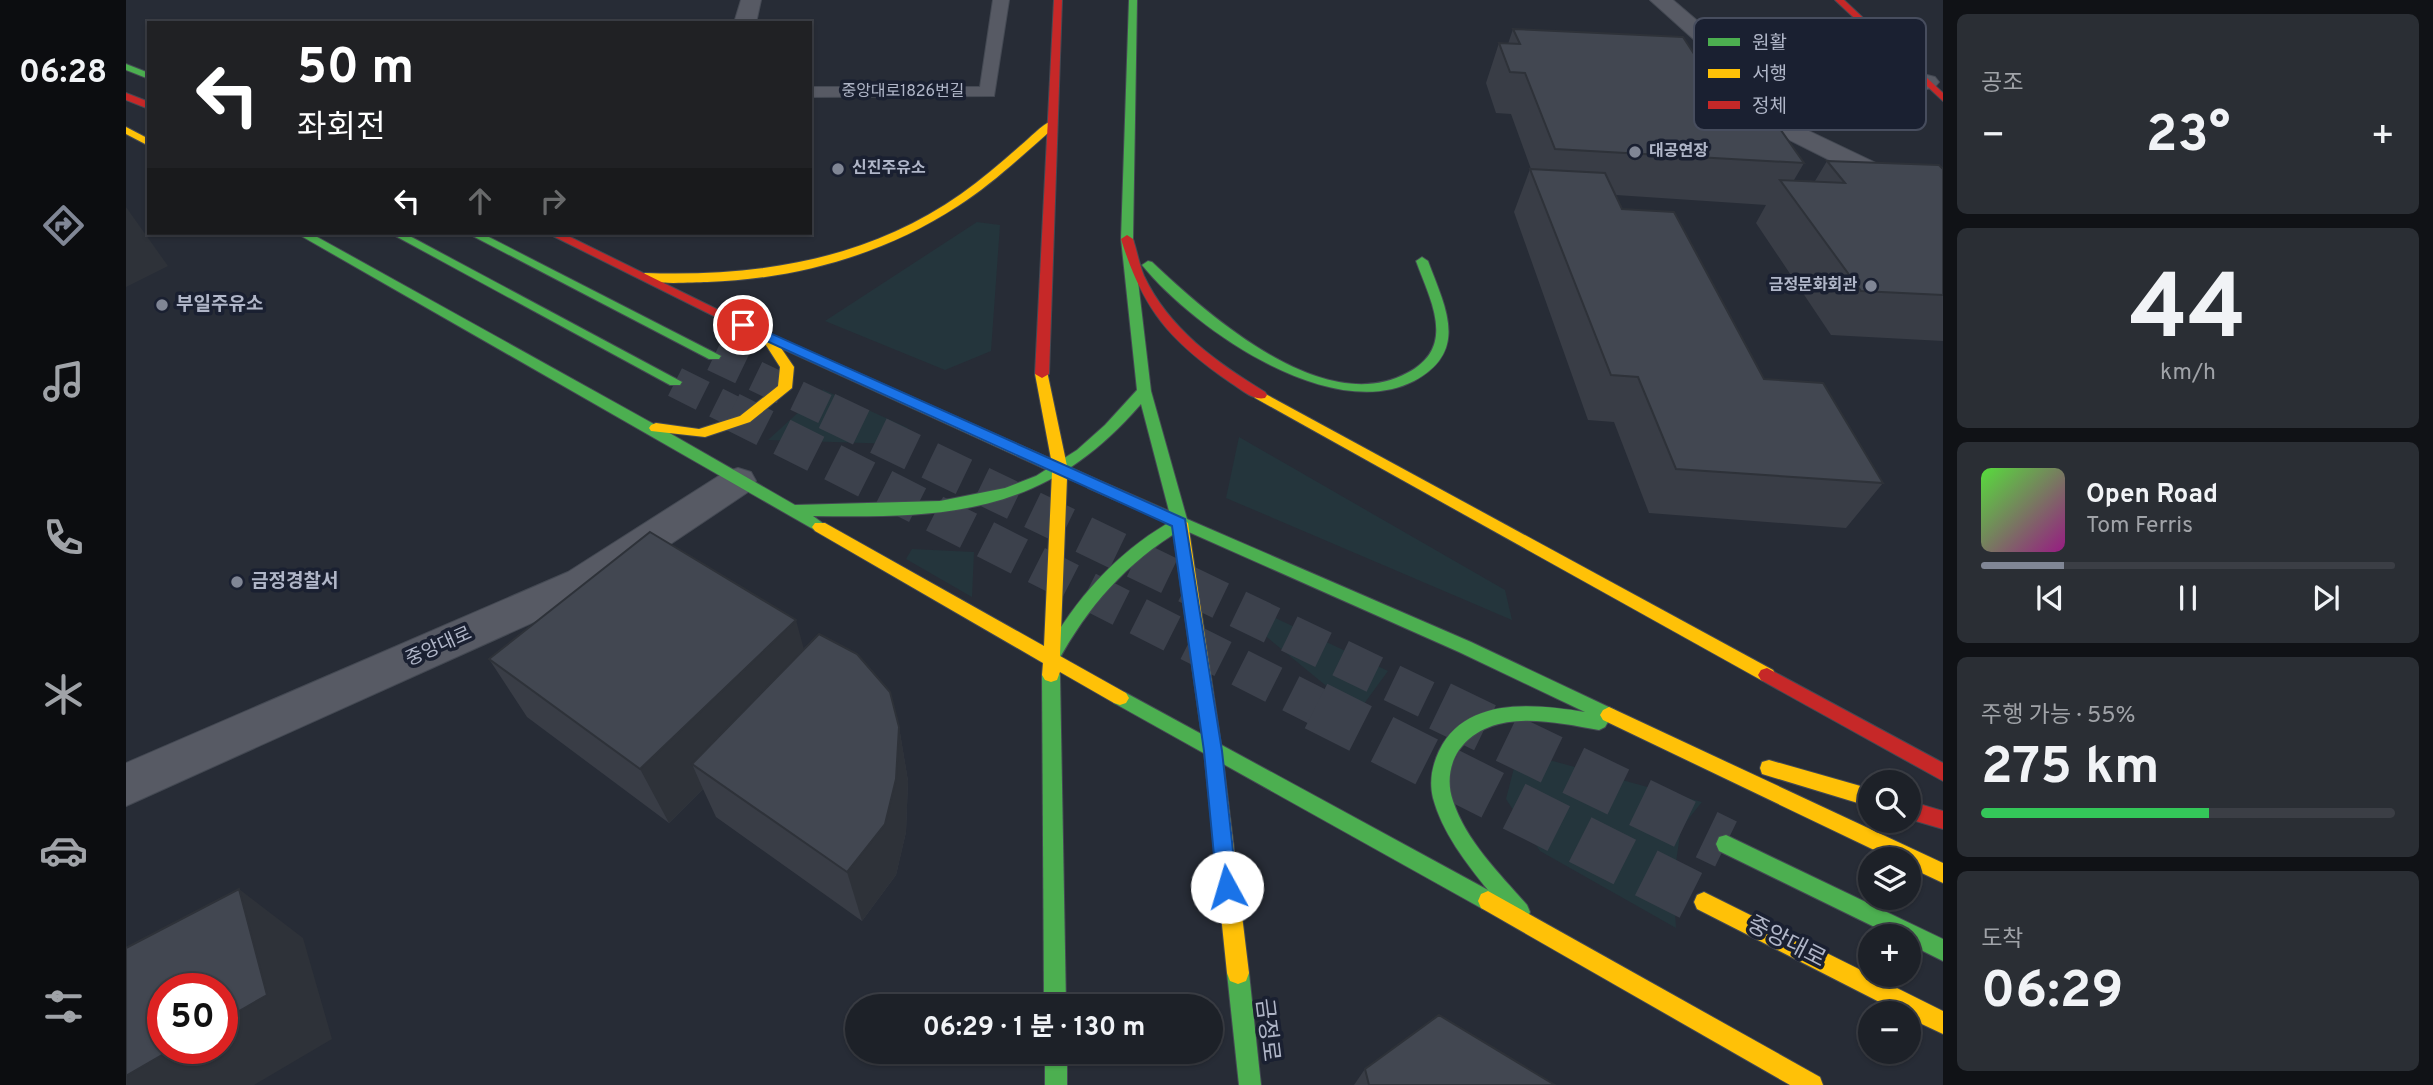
<!DOCTYPE html>
<html lang="ko">
<meta charset="utf-8">
<style>
body{margin:0;font-family:Overpass,"Noto Sans KR",sans-serif;background:#2a2e34;color:#f1f3f6;height:100vh;display:flex;flex-direction:column;font-size:26px;white-space:nowrap}
*{box-sizing:border-box;margin:0}
p{font-size:23px;color:#a0a3a8}
.icon{flex:none;width:38px;height:38px;fill:none;stroke:currentColor;stroke-width:2;stroke-linecap:round;stroke-linejoin:round}
.map{position:relative;flex:1;overflow:hidden}
.details{display:flex;flex-direction:column;gap:14px;padding:14px;background:#101216;width:490px}
.details>*{flex:none}
.hud{position:absolute;left:21px;top:21px;width:665px;height:214px;border-radius:0px;box-shadow:0 2px 5px #0004,0 0 0 2px #3b3e45;background:#202124;color:#fff;overflow:hidden}
.tools{position:absolute;left:1732px;top:770px;display:grid;gap:14px}
.tools a{display:grid;place-items:center;width:63px;height:63px;border-radius:50%;background:#1d2128;box-shadow:0 2px 5px #0004,0 0 0 2px #3b3e45;font-size:35px}
.speed{position:absolute;left:21px;top:973px;display:flex;gap:14px;font-size:35px;font-weight:700;text-align:center}
.speed>*{display:grid;place-content:center;width:91px;height:91px;border-radius:50%;background:#1d2128;box-shadow:0 2px 5px #0004,0 0 0 2px #3b3e45;line-height:1}
.speed .limit{border:10px solid #d22;background:#fff;color:#111}
.pin{position:absolute;display:grid;place-items:center;width:60px;height:60px;color:#fff;margin:-30px;border:4px solid #fff;border-radius:50%;box-shadow:0 2px 7px #0007}
.me{position:absolute;width:77px;margin:-38px;rotate:354deg;stroke-linejoin:round;filter:drop-shadow(0 0 5px #0008)}
.turn{display:flex;align-items:center;gap:24px;height:147px;padding:0 35px;font-size:32px}
.turn .icon{width:91px;height:91px;stroke-width:2.5}
.turn b{display:block;font-size:49px;line-height:60px}
.lanes{display:flex;align-items:center;height:66px;padding:0 35px;background:#0003;justify-content:center;gap:35px;direction:ltr}
.lanes .off{opacity:.35}
.big{font-size:52px;font-weight:700;line-height:1.1}
.details .card{flex:1;display:flex;flex-direction:column;justify-content:center;gap:10px;min-width:0;padding:0 24px;border-radius:10px;background:#2a2e34}
.details .dial{align-items:center;gap:0}
.dial b{font-size:91px;line-height:1}
.song{display:flex;align-items:center;gap:21px}
.cover{width:84px;height:84px;border-radius:10px;background:linear-gradient(135deg,hsl(110 70% 55%),hsl(310 70% 35%))}
.played{height:7px;border-radius:4px;background:linear-gradient(90deg,#808695 20%,#3b3e45 20%)}
.keys{display:flex;justify-content:space-around;direction:ltr}
.heat{display:flex;justify-content:space-between;align-items:center;font-size:38px;direction:ltr}
.charge{height:10px;border-radius:5px;background:linear-gradient(90deg,#34c759 55%,#3b3e45 0)}
.trip{position:absolute;left:719px;top:994px;width:378px;height:70px;border-radius:35px;background:#1d2128;box-shadow:0 2px 5px #0004,0 0 0 2px #3b3e45;font-weight:700;line-height:70px;text-align:center}
main{display:flex;flex:1;min-height:0}
.dock{display:flex;flex-direction:column;width:126px;justify-content:space-around;align-items:center;background:#0c0d10;color:#a0a3a8}
.dock .icon{width:49px;height:49px}
.dock .current{color:#808695}
.dock b{font-size:32px;color:#f1f3f6}
.map>svg:first-child{display:block}
</style>
<main>
<nav class="dock">
<b>06:28</b>
<svg class="icon current" aria-label="directions" viewBox="0 0 24 24"><path d="M12 3l9 9-9 9-9-9zM9 14v-3h6M13 9l2 2-2 2"/></svg>
<svg class="icon" aria-label="music" viewBox="0 0 24 24"><path d="M9 18V5l10-2v13"/><circle cx="6" cy="18" r="3"/><circle cx="16" cy="16" r="3"/></svg>
<svg class="icon" aria-label="phone" viewBox="0 0 24 24"><path d="M5 4h4l2 5-3 2q2 4 5 5l2-3 5 2v4C11 20 4 13 5 4z"/></svg>
<svg class="icon" aria-label="climate" viewBox="0 0 24 24"><path d="M12 3v18M4 7l16 10M4 17L20 7"/></svg>
<svg class="icon" aria-label="car" viewBox="0 0 24 24"><path d="M5 17H2v-5l4-1 3-4h7l3 4 3 1v5h-3M9 17h6M6 11h13"/><circle cx="7" cy="17" r="2"/><circle cx="17" cy="17" r="2"/></svg>
<svg class="icon" aria-label="filters" viewBox="0 0 24 24"><path d="M4 7h16M4 17h16"/><circle cx="9" cy="7" r="2"/><circle cx="15" cy="17" r="2"/></svg>
</nav>
<div class="map">
<svg width="1817" height="1085" viewBox="0 0 1817 1085">
<rect width="100%" height="100%" fill="#272c36"/>
<g fill="#24353c">
<polygon points="851,222 874,225 865,351 819,370 699,321"/>
<polygon points="698,389 698,390 782,428 771,444 642,440"/>
<polygon points="1113,437 1379,590 1386,620 1100,498"/>
<polygon points="786,549 848,552 846,597 780,559"/>
<polygon points="1143,615 1262,671 1232,712 1131,629"/>
<polygon points="1427,761 1576,802 1555,828 1547,883 1550,928 1414,851 1380,799 1389,764"/>
</g>
<g fill="none" stroke-linecap="round" stroke-linejoin="round">
<g stroke="#3c414c" stroke-width="31" stroke-dasharray="31 15" stroke-linecap="butt">
<polyline points="588,356 705,412"/>
<polyline points="549,382 609,412"/>
</g>
<g stroke="#3c414c" stroke-width="38" stroke-dasharray="38 19" stroke-linecap="butt">
<polyline points="605,411 1194,708"/>
<polyline points="701,411 1318,708"/>
</g>
<g stroke="#3c414c" stroke-width="50" stroke-dasharray="50 24" stroke-linecap="butt">
<polyline points="1190,706 1578,902"/>
<polyline points="1314,706 1600,844"/>
</g>
<defs>
<polygon id="lane" points="867,0 883,0 868,96 684,97 684,87 854,87"/>
<g id="street">
<polygon points="615,0 635,0 630,23 608,23"/>
<polygon points="1524,0 1547,0 1637,77 1801,75 1809,77 1813,82 1809,87 1801,89 1623,89"/>
<polygon points="1603,93 1817,195 1817,214 1807,212 1594,105 1591,100 1594,95"/>
<polygon points="612,468 625,472 630,481 625,490 470,594 0,806 0,763 442,572 599,472"/>
</g>
<g id="fast">
<path d="M1003,0H1011L1007,239L1025,391L1061,519L1345,642L1489,710L1492,715L1489,720L1482,722L1479,727L1473,730C1427,722 1365,707 1333,750C1323,765 1321,784 1327,801C1340,841 1374,874 1401,905L1404,912L1401,919L1394,922L1387,919L1372,902L1369,908L1362,911L1355,908L988,703L985,698L988,693L994,691L1000,693L1362,890C1340,863 1316,832 1307,798C1303,781 1306,766 1313,751C1339,696 1409,704 1459,712L1333,652L1056,529C1000,563 962,606 931,663L925,665L919,663L916,658L919,653C950,599 988,555 1042,523L962,488L960,484L962,480H972L1043,511L1015,404C919,515 824,518 687,516L702,527L694,533L170,233H184L526,423L669,505L814,501L879,488L910,476L951,450L979,425L1011,390L995,239Z"/>
<polygon points="0,64 23,73 23,79 0,70"/>
<polygon points="264,233 278,233 556,382 554,385 544,385"/>
<polygon points="341,233 355,233 595,356 593,359 583,359"/>
<path d="M1296,257L1302,261C1319,307 1344,351 1288,381C1205,424 1068,329 1016,265L1022,261L1026,262C1083,316 1198,418 1281,373C1331,347 1305,302 1290,261Z"/>
<polygon points="925,668 931,670 934,675 940,1006 918,1006 916,675 919,670"/>
<polygon points="1600,835 1817,939 1817,961 1783,944 1783,936 1767,936 1593,851 1590,844 1593,837"/>
<polygon points="1112,962 1120,965 1123,973 1135,1085 1113,1085 1101,973 1104,965"/>
<rect x="919" y="1052" width="22" height="33"/>
</g>
<g id="slow">
<path d="M927,120L931,121V125C899,153 868,183 832,206C757,255 670,279 581,282C565,282 524,286 513,277L519,273C632,277 741,260 835,194C856,179 875,163 894,146C904,138 915,125 927,120Z"/>
<polygon points="0,127 23,139 23,146 0,134"/>
<polygon points="629,327 925,459 909,374 911,371 921,371 941,466 972,480 974,484 967,489 941,478 934,656 1000,693 1003,698 1000,703 994,705 988,703 934,672 931,680 925,682 919,680 916,675 917,663 689,531 686,527 689,523 699,523 918,646 926,472 655,348 668,367 666,388 624,422 579,437 525,431 523,428 525,425 530,423 573,429 614,416 652,386 654,367 636,339 623,331"/>
<polygon points="1134,391 1647,670 1650,675 1647,680 1641,682 1635,680 1129,398 1127,395 1129,392"/>
<polygon points="1054,517 1062,523 1096,751 1123,973 1120,981 1112,984 1104,981 1101,973 1078,751 1046,523"/>
<polygon points="1483,707 1817,863 1817,883 1783,867 1783,859 1767,859 1477,720 1474,715 1477,710"/>
<polygon points="1643,760 1745,789 1745,807 1636,774 1634,768 1636,762"/>
<polygon points="1362,891 1694,1077 1697,1085 1664,1085 1355,908 1352,901 1355,894"/>
<polygon points="1578,892 1817,1011 1817,1034 1783,1018 1783,1013 1775,1013 1571,909 1568,902 1571,895"/>
</g>
<g id="jam">
<polygon points="928,0 936,0 923,374 916,378 909,374"/>
<polygon points="1709,0 1718,0 1817,93 1817,101"/>
<polygon points="0,93 23,102 23,109 0,100"/>
<polygon points="421,233 436,233 635,331 629,335 624,334"/>
<path d="M1001,235L1007,239C1011,251 1013,264 1018,276C1043,329 1090,362 1139,392L1141,395L1139,398C1127,401 1115,389 1105,383C1044,341 1017,310 995,239Z"/>
<polygon points="1641,668 1817,763 1817,781 1635,680 1632,675 1635,670"/>
<polygon points="1783,801 1817,811 1817,829 1783,819"/>
</g>
</defs>
<use href="#lane" stroke="#444953" stroke-width="2"/>
<use href="#street" stroke="#444953" stroke-width="2"/>
<use href="#fast" stroke="#444953" stroke-width="2"/>
<use href="#slow" stroke="#444953" stroke-width="2"/>
<use href="#jam" stroke="#444953" stroke-width="2"/>
<use href="#lane" fill="#575a64" fill-rule="evenodd"/>
<use href="#street" fill="#575a64" fill-rule="evenodd"/>
<use href="#fast" fill="#4caf50" fill-rule="evenodd"/>
<use href="#slow" fill="#ffc107" fill-rule="evenodd"/>
<use href="#jam" fill="#c62828" fill-rule="evenodd"/>
</g>
<g fill="#393d46">
<polygon points="1387,29 1574,63 1678,163 1668,180 1689,181 1701,161 1817,169 1817,341 1705,335 1630,223 1640,205 1490,195 1496,209 1638,379 1757,483 1720,528 1523,513 1488,422 1462,420 1388,212 1404,169 1405,169 1385,114 1370,113 1360,83 1373,43 1382,44"/>
<polygon points="678,649 773,727 782,781 780,832 770,875 736,921 590,817 577,789 543,823 401,717 363,659"/>
<polygon points="1239,1069 1429,1085 1228,1085"/>
</g>
<g fill="#2e3239">
<polygon points="0,207 42,266 0,287"/>
<polygon points="670,620 686,679 566,764 577,789 543,823 514,769"/>
<polygon points="773,727 782,781 780,832 770,875 736,921 721,872"/>
<polygon points="113,889 177,938 206,1039 128,1085 0,1085 0,1076 48,1048 96,1048 96,1021"/>
</g>
<g fill="#424751" stroke="#2e3239" stroke-width="2">
<polygon points="1387,29 1557,37 1574,63 1609,65 1678,163 1429,149 1399,73 1384,72 1373,43 1394,44"/>
<polygon points="1701,161 1813,165 1817,169 1817,295 1735,291 1654,180 1719,183"/>
<polygon points="1404,169 1479,173 1496,209 1548,212 1638,379 1697,383 1757,483 1550,469 1512,377 1485,375"/>
<polygon points="524,532 670,620 514,769 363,659"/>
<polygon points="693,634 731,654 764,692 773,727 770,779 759,824 721,872 566,764"/>
<polygon points="113,889 141,995 96,1021 96,989 37,989 37,1048 48,1048 0,1076 0,948"/>
<polygon points="1313,1015 1429,1085 1243,1085 1239,1069"/>
</g>
<polygon fill="#1a73e8" stroke="#114b97" stroke-width="2" points="617,321 1059,519 1096,751 1111,887 1108,894 1101,897 1094,894 1091,887 1078,751 1046,526 612,328 612,322"/>
<g fill="#808695" stroke="#1a2031" stroke-width="2.5">
<circle cx="1509" cy="152" r="7"/>
<circle cx="712" cy="169" r="7"/>
<circle cx="1745" cy="286" r="7"/>
<circle cx="36" cy="305" r="7"/>
<circle cx="111" cy="582" r="7"/>
</g>
<g text-anchor="middle" dominant-baseline="central" stroke-width="7" stroke-linejoin="round" paint-order="stroke">
<g font-size="16" fill="#b0b6c8" stroke="#1a2031">
<text x="777" y="92">중앙대로1826번길</text>
</g>
<g font-size="16" font-weight="bold" fill="#b0b6c8" stroke="#1a2031" text-anchor="start">
<text x="1523" y="152">대공연장</text>
<text x="726" y="169">신진주유소</text>
<text x="1731" y="286" text-anchor="end">금정문화회관</text>
</g>
<g font-size="19" font-weight="bold" fill="#b0b6c8" stroke="#1a2031" text-anchor="start">
<text x="50" y="305">부일주유소</text>
<text x="125" y="582">금정경찰서</text>
</g>
<g font-size="19" fill="#b0b6c8" stroke="#1a2031">
<text transform="translate(313 647) rotate(-24)">중앙대로</text>
</g>
<g font-size="23" fill="#b0b6c8" stroke="#1a2031">
<text transform="translate(1660 943) rotate(27)">중앙대로</text>
<text transform="translate(1140 1030) rotate(83)">금정로</text>
</g>
</g>
<rect x="1568" y="18" width="232" height="112" rx="10" fill="#1a2031" stroke="#474d5e" stroke-width="2"/>
<rect x="1582" y="38" width="32" height="8" fill="#4caf50"/>
<rect x="1582" y="69" width="32" height="9" fill="#ffc107"/>
<rect x="1582" y="101" width="32" height="8" fill="#c62828"/>
<g font-size="19" fill="#b0b6c8">
<text x="1626" y="49">원활</text>
<text x="1626" y="80">서행</text>
<text x="1626" y="112">정체</text>
</g>
</svg>
<div class="tools">
<a><svg class="icon" aria-label="search" viewBox="0 0 24 24"><circle cx="10" cy="10" r="6"/><path d="M15 15l6 6"/></svg></a>
<a><svg class="icon" aria-label="layers" viewBox="0 0 24 24"><path d="M12 4l9 5-9 5-9-5zM3 14l9 5 9-5"/></svg></a>
<a>+</a>
<a>−</a>
</div>
<div class="speed"><div class="limit">50</div></div>
<div class="pin" style="left:617px;top:325px;background:#d93025"><svg class="icon" aria-label="arrive" viewBox="0 0 24 24"><path d="M6 21V4h12l-3 4 3 4H6"/></svg></div>
<svg class="me" style="left:1101px;top:887px" viewBox="-20 -20 40 40"><circle r="19" fill="#fff"/><path d="M0-13L10 11 0 6-10 11z" fill="#1a73e8"/></svg>
<div class="trip">06:29 · 1 분 · 130 m</div>
<div class="hud">
<div class="turn"><svg class="icon" aria-label="left" viewBox="0 0 24 24"><path d="M17 20v-9H6M10 6l-5 5 5 5"/></svg><div><b>50 m</b>좌회전</div></div>
<div class="lanes"><svg class="icon" aria-label="left" viewBox="0 0 24 24"><path d="M17 20v-9H6M10 6l-5 5 5 5"/></svg><svg class="icon off" aria-label="ahead" viewBox="0 0 24 24"><path d="M12 20V5M6 11l6-6 6 6"/></svg><svg class="icon off" aria-label="right" viewBox="0 0 24 24"><path d="M7 20v-9h11M14 6l5 5-5 5"/></svg></div>
</div>
</div>
<section class="details">
<div class="card"><p>공조</p>
<div class="heat"><a>−</a><b class="big">23°</b><a>+</a></div>
</div>
<div class="card dial"><b>44</b><p>km/h</p></div>
<div class="card">
<div class="song"><i class="cover"></i><div><b>Open Road</b><p>Tom Ferris</p></div></div>
<div class="played"></div>
<div class="keys"><svg class="icon" aria-label="previous" viewBox="0 0 24 24"><path d="M18 5L8 12l10 7zM5 5v14"/></svg><svg class="icon" aria-label="pause" viewBox="0 0 24 24"><path d="M8 5v14M16 5v14"/></svg><svg class="icon" aria-label="next" viewBox="0 0 24 24"><path d="M6 5l10 7-10 7zM19 5v14"/></svg></div>
</div>
<div class="card"><p>주행 가능 · 55%</p><b class="big">275 km</b><div class="charge"></div></div>
<div class="card"><p>도착</p><b class="big">06:29</b></div>
</section>
</main>
